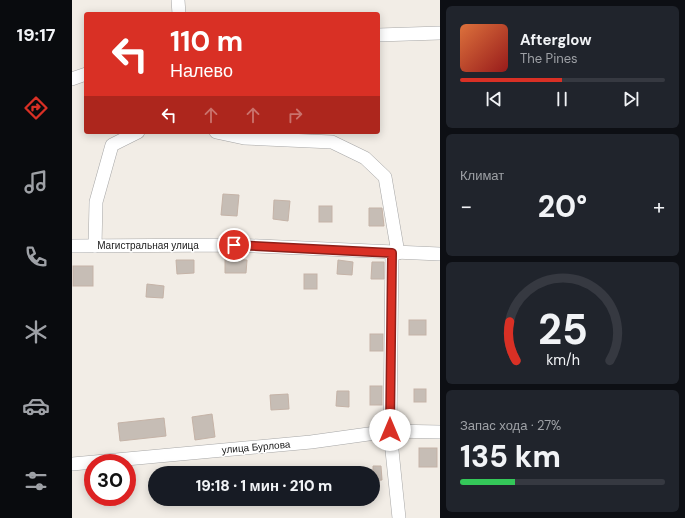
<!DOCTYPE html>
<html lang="ru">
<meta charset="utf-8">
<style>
body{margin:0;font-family:"DM Sans",sans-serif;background:#20242c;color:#f1f3f6;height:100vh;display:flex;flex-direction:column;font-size:15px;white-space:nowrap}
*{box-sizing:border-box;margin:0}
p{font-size:13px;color:#9ea1a6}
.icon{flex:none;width:22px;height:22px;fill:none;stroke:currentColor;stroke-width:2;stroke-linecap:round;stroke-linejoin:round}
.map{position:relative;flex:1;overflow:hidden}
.details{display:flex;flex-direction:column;gap:6px;padding:6px;background:#0d0f14;width:245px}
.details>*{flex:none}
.guide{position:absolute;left:12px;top:12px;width:296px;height:122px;border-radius:4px;box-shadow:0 2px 10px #0003;background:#d93025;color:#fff;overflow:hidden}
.speed{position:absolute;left:12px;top:454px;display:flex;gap:8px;font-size:20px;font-weight:700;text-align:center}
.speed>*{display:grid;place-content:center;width:52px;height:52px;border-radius:50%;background:#171b24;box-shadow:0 2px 10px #0003;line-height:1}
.speed .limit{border:6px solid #d22;background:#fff;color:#111}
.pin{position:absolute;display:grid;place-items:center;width:34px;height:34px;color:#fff;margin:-17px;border:2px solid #fff;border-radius:50%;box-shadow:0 1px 4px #0007}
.me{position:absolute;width:44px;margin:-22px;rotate:0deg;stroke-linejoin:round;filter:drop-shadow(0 0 3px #0008)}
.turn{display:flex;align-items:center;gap:14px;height:84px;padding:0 20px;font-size:18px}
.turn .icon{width:52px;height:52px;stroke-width:2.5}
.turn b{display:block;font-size:28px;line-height:34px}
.lanes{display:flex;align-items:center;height:38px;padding:0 20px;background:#0003;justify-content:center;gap:20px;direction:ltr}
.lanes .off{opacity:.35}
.big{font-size:30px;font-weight:800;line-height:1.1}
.details .card{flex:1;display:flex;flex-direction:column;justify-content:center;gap:6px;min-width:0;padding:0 14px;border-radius:6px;background:#20242c}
.details .dial{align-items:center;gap:0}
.dial svg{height:104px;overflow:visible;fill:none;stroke:#363941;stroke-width:7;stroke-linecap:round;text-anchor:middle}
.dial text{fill:#f1f3f6;stroke:none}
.song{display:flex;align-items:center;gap:12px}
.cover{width:48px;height:48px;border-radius:6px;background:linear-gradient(135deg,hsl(20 70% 55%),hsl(0 70% 35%))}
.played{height:4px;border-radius:2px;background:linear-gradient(90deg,#d93025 50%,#363941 50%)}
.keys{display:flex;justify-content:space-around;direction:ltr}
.heat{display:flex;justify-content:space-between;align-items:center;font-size:22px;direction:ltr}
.charge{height:6px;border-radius:3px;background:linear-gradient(90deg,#34c759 27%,#363941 0)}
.trip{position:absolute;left:76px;top:466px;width:232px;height:40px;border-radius:20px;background:#171b24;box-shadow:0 2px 10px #0003;font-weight:800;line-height:40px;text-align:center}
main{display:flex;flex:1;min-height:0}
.menu{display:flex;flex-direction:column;width:72px;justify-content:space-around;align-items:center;background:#090b0e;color:#9ea1a6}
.menu .icon{width:28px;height:28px}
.menu .current{color:#d93025}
.menu b{font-size:18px;color:#f1f3f6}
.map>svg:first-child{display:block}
</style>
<main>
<nav class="menu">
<b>19:17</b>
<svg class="icon current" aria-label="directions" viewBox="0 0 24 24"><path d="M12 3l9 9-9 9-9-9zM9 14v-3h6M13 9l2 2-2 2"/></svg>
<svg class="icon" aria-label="music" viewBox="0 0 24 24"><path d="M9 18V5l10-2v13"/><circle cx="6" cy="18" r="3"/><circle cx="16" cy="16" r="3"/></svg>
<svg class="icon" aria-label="phone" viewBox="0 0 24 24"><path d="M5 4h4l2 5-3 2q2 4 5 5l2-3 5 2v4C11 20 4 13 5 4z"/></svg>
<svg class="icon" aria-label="climate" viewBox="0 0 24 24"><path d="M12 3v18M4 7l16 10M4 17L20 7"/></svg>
<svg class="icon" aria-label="car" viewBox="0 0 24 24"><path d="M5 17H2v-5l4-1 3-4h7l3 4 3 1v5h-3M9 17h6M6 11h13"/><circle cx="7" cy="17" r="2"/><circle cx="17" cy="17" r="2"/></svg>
<svg class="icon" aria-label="filters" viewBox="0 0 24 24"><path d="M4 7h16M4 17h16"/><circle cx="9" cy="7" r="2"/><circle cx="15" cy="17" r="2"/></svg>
</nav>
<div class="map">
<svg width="368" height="518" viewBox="0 0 368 518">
<rect width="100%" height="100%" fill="#f2ede6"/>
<g fill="#c6bdb5" stroke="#c5b3a7">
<polygon points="151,194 167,195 165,216 149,215"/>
<polygon points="202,200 218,201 216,221 201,219"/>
<rect x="247" y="206" width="13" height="16"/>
<polygon points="297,208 310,208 312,226 297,226"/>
<polygon points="153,259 175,260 174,273 153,273"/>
<polygon points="104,260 122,260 122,273 105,274"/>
<polygon points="266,260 281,262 280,275 265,274"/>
<polygon points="300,262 312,262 312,279 299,279"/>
<rect x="1" y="266" width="20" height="20"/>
<rect x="232" y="274" width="13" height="15"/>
<polygon points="75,284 92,286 91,298 74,297"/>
<rect x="337" y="320" width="17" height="15"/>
<rect x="298" y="334" width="13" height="17"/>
<rect x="298" y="386" width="12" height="19"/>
<rect x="342" y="389" width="12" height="13"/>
<polygon points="265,391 277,391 277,407 264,406"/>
<polygon points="216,394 217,409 199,410 198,395"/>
<polygon points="140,414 143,437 123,440 120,417"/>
<polygon points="92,418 94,436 48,441 46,423"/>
<rect x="347" y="448" width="18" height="19"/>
<polygon points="301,466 309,466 310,480 301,481"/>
</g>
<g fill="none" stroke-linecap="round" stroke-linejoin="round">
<defs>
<g id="minor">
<polyline points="106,0 107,14"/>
<polyline points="306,35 368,33"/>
<polyline points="0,79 14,74"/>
<polyline points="144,132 172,138 260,142 293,158 313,177 326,253"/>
<polyline points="0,246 162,245 368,254"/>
<polyline points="23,246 24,202 40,145 66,132"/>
<polyline points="320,253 318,431 327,518"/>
<polyline points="0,464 239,442 318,431 368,432"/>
</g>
</defs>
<use href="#minor" stroke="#a7a7a7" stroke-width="14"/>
<use href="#minor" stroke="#fff" stroke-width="13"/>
</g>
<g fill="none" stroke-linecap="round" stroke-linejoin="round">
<defs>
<polyline id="route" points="162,245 320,253 318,430"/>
</defs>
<use href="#route" stroke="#8d1f18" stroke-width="10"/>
<use href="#route" stroke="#d93025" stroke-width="7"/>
</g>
<g text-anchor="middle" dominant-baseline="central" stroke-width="3" stroke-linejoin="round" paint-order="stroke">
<g font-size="10" fill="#202020" stroke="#fff">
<text x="76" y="245">Магистральная улица</text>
<text transform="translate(184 447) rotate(-5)">улица Бурлова</text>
</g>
</g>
</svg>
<div class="speed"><div class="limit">30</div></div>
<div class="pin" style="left:162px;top:245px;background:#d93025"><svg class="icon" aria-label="arrive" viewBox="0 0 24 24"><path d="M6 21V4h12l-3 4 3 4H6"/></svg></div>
<svg class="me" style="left:318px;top:430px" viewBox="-20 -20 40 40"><circle r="19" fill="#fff"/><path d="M0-13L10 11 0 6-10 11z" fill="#d93025"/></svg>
<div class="trip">19:18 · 1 мин · 210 m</div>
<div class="guide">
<div class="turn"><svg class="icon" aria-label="left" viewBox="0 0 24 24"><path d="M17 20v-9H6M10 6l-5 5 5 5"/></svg><div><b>110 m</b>Налево</div></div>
<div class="lanes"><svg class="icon" aria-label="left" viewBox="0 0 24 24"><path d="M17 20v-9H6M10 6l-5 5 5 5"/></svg><svg class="icon off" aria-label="ahead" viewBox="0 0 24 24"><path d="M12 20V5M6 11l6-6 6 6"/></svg><svg class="icon off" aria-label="ahead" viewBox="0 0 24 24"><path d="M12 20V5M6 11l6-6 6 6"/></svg><svg class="icon off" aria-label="right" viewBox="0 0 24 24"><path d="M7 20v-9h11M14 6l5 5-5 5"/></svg></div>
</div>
</div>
<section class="details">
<div class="card">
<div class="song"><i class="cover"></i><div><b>Afterglow</b><p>The Pines</p></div></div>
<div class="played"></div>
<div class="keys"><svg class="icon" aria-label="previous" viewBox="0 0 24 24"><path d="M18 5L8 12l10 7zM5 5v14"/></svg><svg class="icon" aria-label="pause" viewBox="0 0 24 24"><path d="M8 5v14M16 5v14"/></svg><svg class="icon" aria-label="next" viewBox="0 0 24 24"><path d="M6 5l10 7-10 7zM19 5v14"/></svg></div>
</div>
<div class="card"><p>Климат</p>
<div class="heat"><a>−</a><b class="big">20°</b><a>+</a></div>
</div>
<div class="card dial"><svg viewBox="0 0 100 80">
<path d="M14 69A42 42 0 1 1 86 69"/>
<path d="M14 69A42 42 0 0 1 9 39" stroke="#d93025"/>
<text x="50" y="56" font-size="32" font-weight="700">25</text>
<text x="50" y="72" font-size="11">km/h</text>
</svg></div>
<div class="card"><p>Запас хода · 27%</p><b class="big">135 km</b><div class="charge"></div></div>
</section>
</main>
